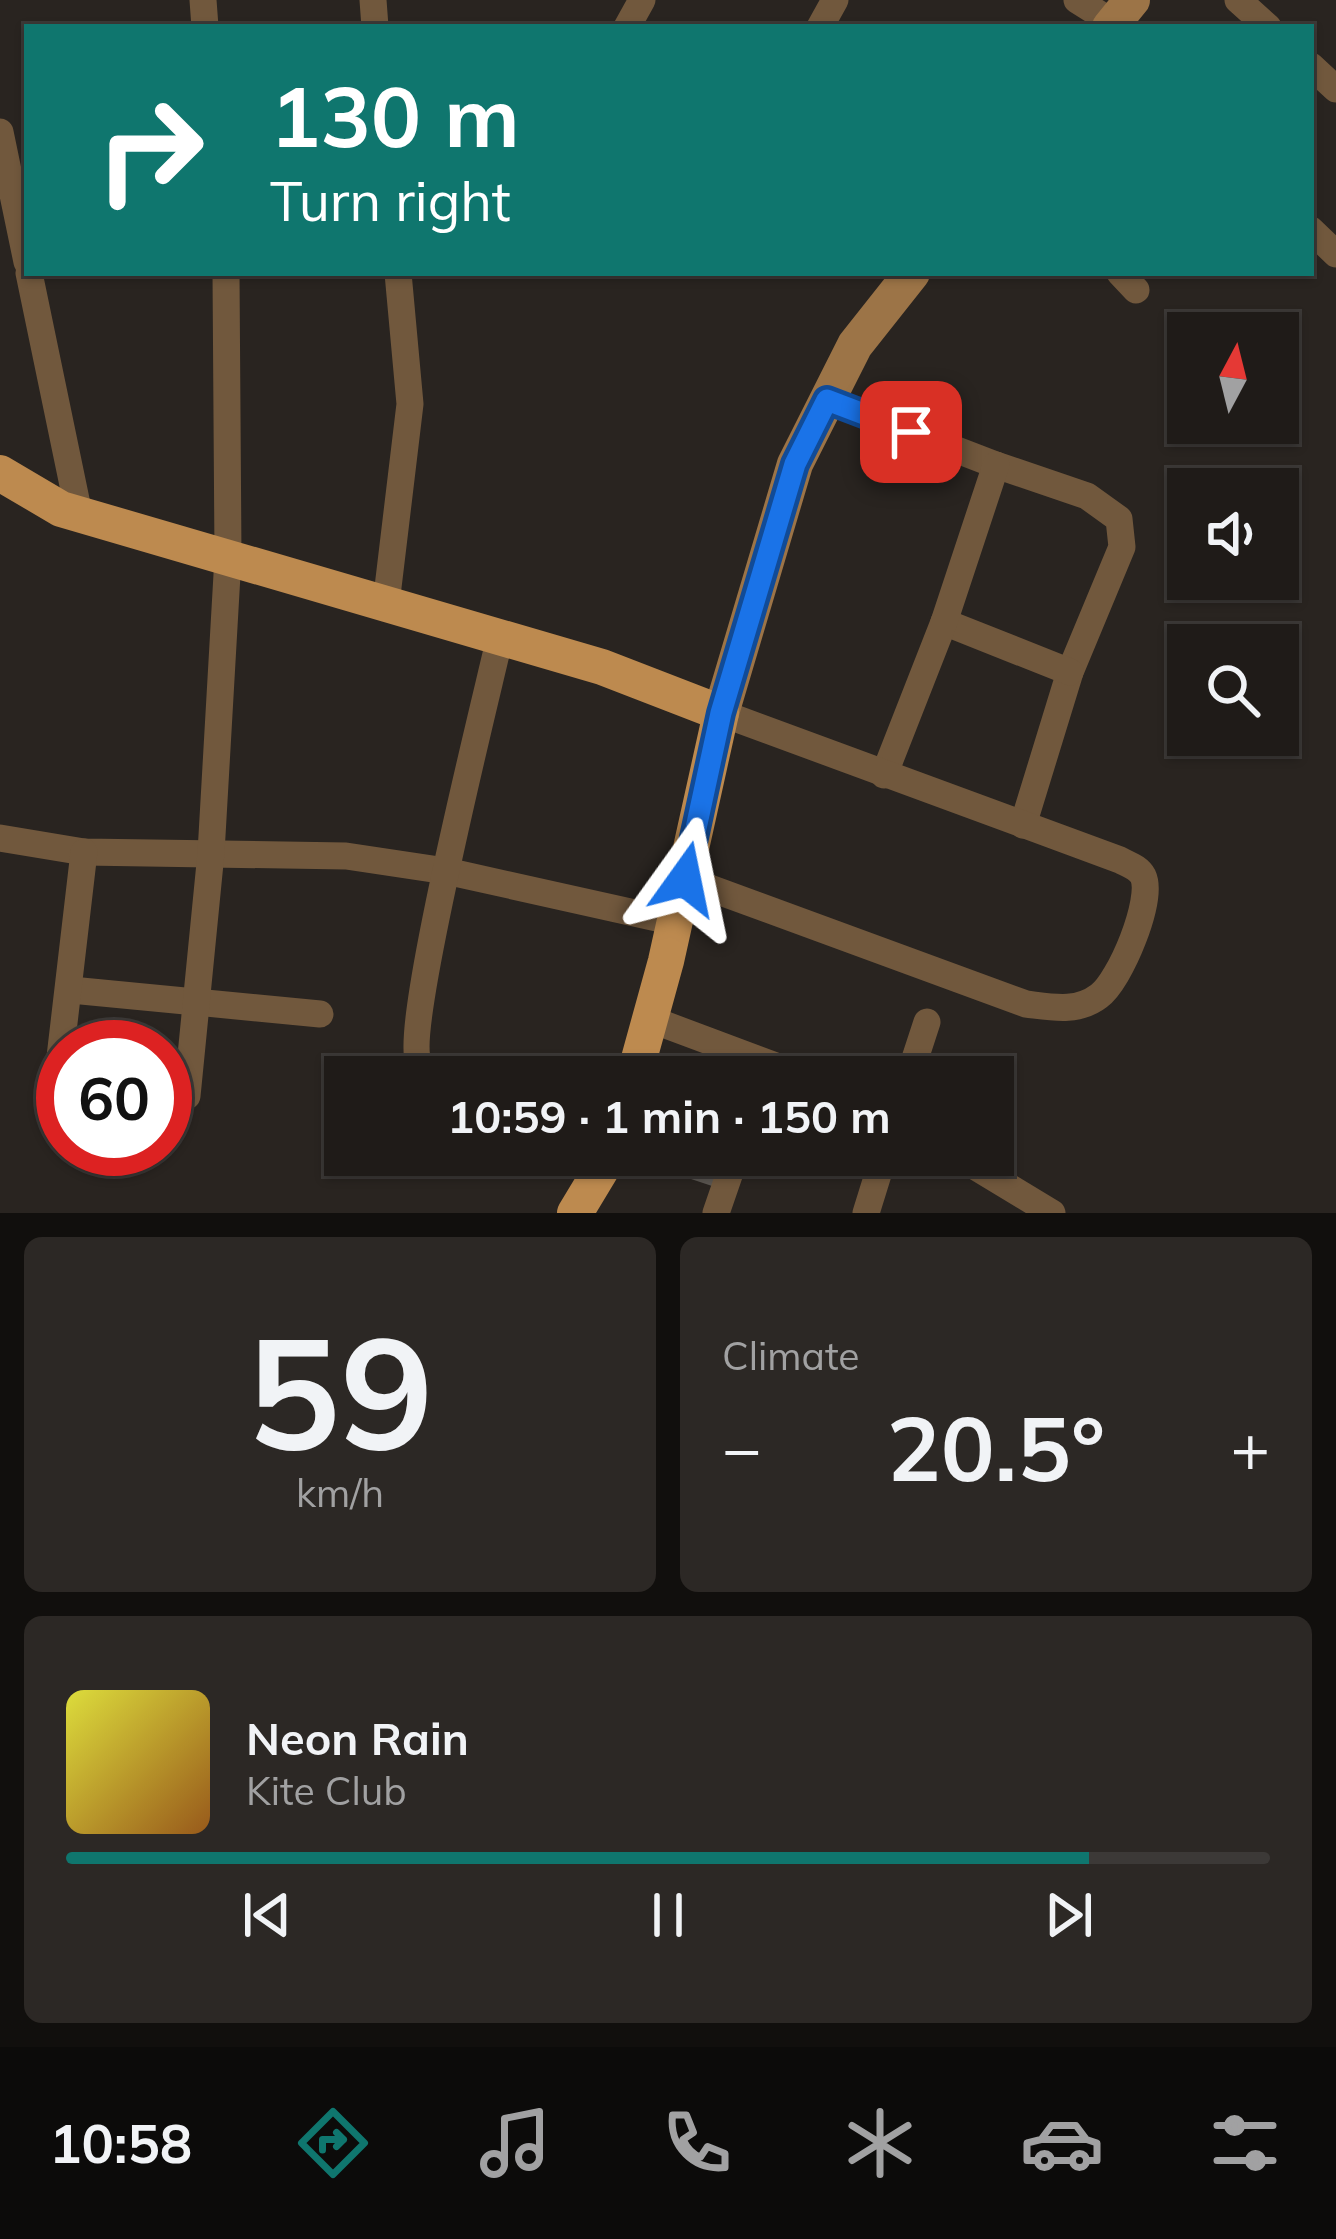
<!DOCTYPE html>
<meta charset="utf-8">
<style>
body{margin:0;font-family:Mulish,sans-serif;background:#2c2825;color:#f1f3f6;height:100vh;display:flex;flex-direction:column;font-size:45px;white-space:nowrap}
*{box-sizing:border-box;margin:0}
p{font-size:39px;color:#a1a1a2}
.icon{flex:none;width:66px;height:66px;fill:none;stroke:currentColor;stroke-width:2;stroke-linecap:round;stroke-linejoin:round}
.map{position:relative;height:1213px;overflow:hidden}
.details{display:flex;flex-direction:column;gap:24px;padding:24px;background:#110f0d;flex:1}
.details>*{flex:none}
.guide{position:absolute;left:24px;top:24px;width:1290px;height:252px;border-radius:0px;box-shadow:0 3px 9px #0004,0 0 0 3px #3c3937;background:#0f766e;color:#fff;overflow:hidden}
.needle{width:78px;rotate:7deg}
.fabs{position:absolute;left:1167px;top:312px;display:grid;gap:24px}
.fabs a{display:grid;place-items:center;width:132px;height:132px;border-radius:0px;background:#1f1b18;box-shadow:0 3px 9px #0004,0 0 0 3px #3c3937;font-size:60px}
.speed{position:absolute;left:36px;top:1020px;display:flex;gap:24px;font-size:60px;font-weight:700;text-align:center}
.speed>*{display:grid;place-content:center;width:156px;height:156px;border-radius:50%;background:#1f1b18;box-shadow:0 3px 9px #0004,0 0 0 3px #3c3937;line-height:1}
.speed .limit{border:18px solid #d22;background:#fff;color:#111}
.pin{position:absolute;display:grid;place-items:center;width:102px;height:102px;color:#fff;margin:-51px;border-radius:24px;box-shadow:0 6px 18px #0006}
.me{position:absolute;width:132px;margin:-66px;rotate:12deg;stroke-linejoin:round;filter:drop-shadow(0 0 9px #0008)}
.turn{display:flex;align-items:center;gap:42px;height:252px;padding:0 48px;font-size:54px}
.turn .icon{width:156px;height:156px;stroke-width:2.5}
.turn b{display:block;font-size:84px;line-height:102px}
.big{font-size:90px;font-weight:700;line-height:1.1}
.details .card{flex:1;display:flex;flex-direction:column;justify-content:center;gap:18px;min-width:0;padding:0 42px;border-radius:18px;background:#2c2825}
.details .dial{align-items:center;gap:0}
.dial b{font-size:156px;line-height:1}
.song{display:flex;align-items:center;gap:36px}
.cover{width:144px;height:144px;border-radius:18px;background:linear-gradient(135deg,hsl(60 70% 55%),hsl(30 70% 35%))}
.played{height:12px;border-radius:6px;background:linear-gradient(90deg,#0f766e 85%,#3c3937 85%)}
.keys{display:flex;justify-content:space-around;direction:ltr}
.heat{display:flex;justify-content:space-between;align-items:center;font-size:66px;direction:ltr}
.details .tiles{flex:1;display:grid;gap:24px;grid-template-columns:1fr 1fr}
.card:last-child{grid-column:span 2}
.trip{position:absolute;left:324px;top:1056px;width:690px;height:120px;border-radius:0px;background:#1f1b18;box-shadow:0 3px 9px #0004,0 0 0 3px #3c3937;font-weight:700;line-height:120px;text-align:center}
.tabs{display:flex;height:192px;justify-content:space-around;align-items:center;background:#0c0b0a;color:#a1a1a2}
.tabs .icon{width:84px;height:84px}
.tabs .active{color:#0f766e}
.tabs b{font-size:54px;color:#f1f3f6}
.map>svg:first-child{display:block}
</style>
<div class="map">
<svg width="1336" height="1213" viewBox="0 0 1336 1213">
<rect width="100%" height="100%" fill="#292420"/>
<g fill="#5b5651">
<polygon points="707,1061 754,1076 753,1077 702,1077"/>
<polygon points="676,1155 735,1155 724,1190 670,1172"/>
</g>
<g fill="none" stroke-linecap="round" stroke-linejoin="round">
<g stroke="#71583d" stroke-width="27">
<polyline points="203,0 205,27"/>
<polyline points="373,0 375,27"/>
<polyline points="1077,0 1120,27"/>
<polyline points="1238,0 1268,27"/>
<polyline points="627,27 642,0"/>
<polyline points="820,27 835,0"/>
<polyline points="1311,66 1336,89"/>
<polyline points="0,132 27,262"/>
<polyline points="1311,230 1336,254"/>
<polyline points="29,273 79,514"/>
<polyline points="1120,273 1136,290"/>
<polyline points="827,400 996,465 1087,496 1119,519 1122,547 1070,672 1023,825"/>
<polyline points="386,604 410,404 398,273"/>
<polyline points="944,622 1070,672"/>
<polyline points="884,775 944,622 996,465"/>
<polyline points="0,838 84,852 346,856 446,871 675,922"/>
<path d="M685,879L1026,1004C1051,1007 1077,1013 1099,996C1120,981 1154,899 1143,876C1138,867 1129,865 1120,860L721,713"/>
<polyline points="71,990 320,1014"/>
<polyline points="650,1019 805,1077"/>
<polyline points="63,1070 60,1057 84,852"/>
<path d="M443,1077C435,1074 423,1072 419,1064C402,1031 487,695 500,637"/>
<polyline points="909,1077 927,1022"/>
<polyline points="165,1093 187,1096 211,853 228,557 226,273"/>
<polyline points="956,1155 1052,1213"/>
<polyline points="716,1213 736,1155"/>
<polyline points="866,1213 884,1155"/>
</g>
<g stroke="#9c7447" stroke-width="36">
<polyline points="1110,27 1132,0"/>
<polyline points="721,713 795,464 855,345 912,273"/>
</g>
<g stroke="#bd8a4f" stroke-width="36">
<polyline points="0,473 61,509 602,667 721,713 666,961 634,1077"/>
<polyline points="575,1213 610,1155"/>
</g>
</g>
<g fill="none" stroke-linecap="round" stroke-linejoin="round">
<defs>
<polyline id="route" points="685,879 721,713 795,464 827,400 911,432"/>
</defs>
<use href="#route" stroke="#114b97" stroke-width="30"/>
<use href="#route" stroke="#1a73e8" stroke-width="21"/>
</g>
</svg>
<div class="fabs">
<a><svg class="needle" viewBox="-14 -14 28 28"><path d="M0-13l5 13h-10z" fill="#e53935"/><path d="M0 13l5-13h-10z" fill="#a1a1a2"/></svg></a>
<a><svg class="icon" aria-label="sound" viewBox="0 0 24 24"><path d="M4 9h4l5-4v14l-5-4H4zM17 9q2 3 0 6"/></svg></a>
<a><svg class="icon" aria-label="search" viewBox="0 0 24 24"><circle cx="10" cy="10" r="6"/><path d="M15 15l6 6"/></svg></a>
</div>
<div class="speed"><div class="limit">60</div></div>
<div class="pin" style="left:911px;top:432px;background:#d93025"><svg class="icon" aria-label="arrive" viewBox="0 0 24 24"><path d="M6 21V4h12l-3 4 3 4H6"/></svg></div>
<svg class="me" style="left:685px;top:879px" viewBox="-20 -20 40 40"><path d="M0-17L14 15 0 8-14 15z" fill="#1a73e8" stroke="#fff" stroke-width="4"/></svg>
<div class="trip">10:59 · 1 min · 150 m</div>
<div class="guide">
<div class="turn"><svg class="icon" aria-label="right" viewBox="0 0 24 24"><path d="M7 20v-9h11M14 6l5 5-5 5"/></svg><div><b>130 m</b>Turn right</div></div>
</div>
</div>
<section class="details">
<div class="tiles">
<div class="card dial"><b>59</b><p>km/h</p></div>
<div class="card"><p>Climate</p>
<div class="heat"><a>−</a><b class="big">20.5°</b><a>+</a></div>
</div>
<div class="card">
<div class="song"><i class="cover"></i><div><b>Neon Rain</b><p>Kite Club</p></div></div>
<div class="played"></div>
<div class="keys"><svg class="icon" aria-label="previous" viewBox="0 0 24 24"><path d="M18 5L8 12l10 7zM5 5v14"/></svg><svg class="icon" aria-label="pause" viewBox="0 0 24 24"><path d="M8 5v14M16 5v14"/></svg><svg class="icon" aria-label="next" viewBox="0 0 24 24"><path d="M6 5l10 7-10 7zM19 5v14"/></svg></div>
</div>
</div>
</section>
<nav class="tabs">
<b>10:58</b>
<svg class="icon active" aria-label="directions" viewBox="0 0 24 24"><path d="M12 3l9 9-9 9-9-9zM9 14v-3h6M13 9l2 2-2 2"/></svg>
<svg class="icon" aria-label="music" viewBox="0 0 24 24"><path d="M9 18V5l10-2v13"/><circle cx="6" cy="18" r="3"/><circle cx="16" cy="16" r="3"/></svg>
<svg class="icon" aria-label="phone" viewBox="0 0 24 24"><path d="M5 4h4l2 5-3 2q2 4 5 5l2-3 5 2v4C11 20 4 13 5 4z"/></svg>
<svg class="icon" aria-label="climate" viewBox="0 0 24 24"><path d="M12 3v18M4 7l16 10M4 17L20 7"/></svg>
<svg class="icon" aria-label="car" viewBox="0 0 24 24"><path d="M5 17H2v-5l4-1 3-4h7l3 4 3 1v5h-3M9 17h6M6 11h13"/><circle cx="7" cy="17" r="2"/><circle cx="17" cy="17" r="2"/></svg>
<svg class="icon" aria-label="filters" viewBox="0 0 24 24"><path d="M4 7h16M4 17h16"/><circle cx="9" cy="7" r="2"/><circle cx="15" cy="17" r="2"/></svg>
</nav>
